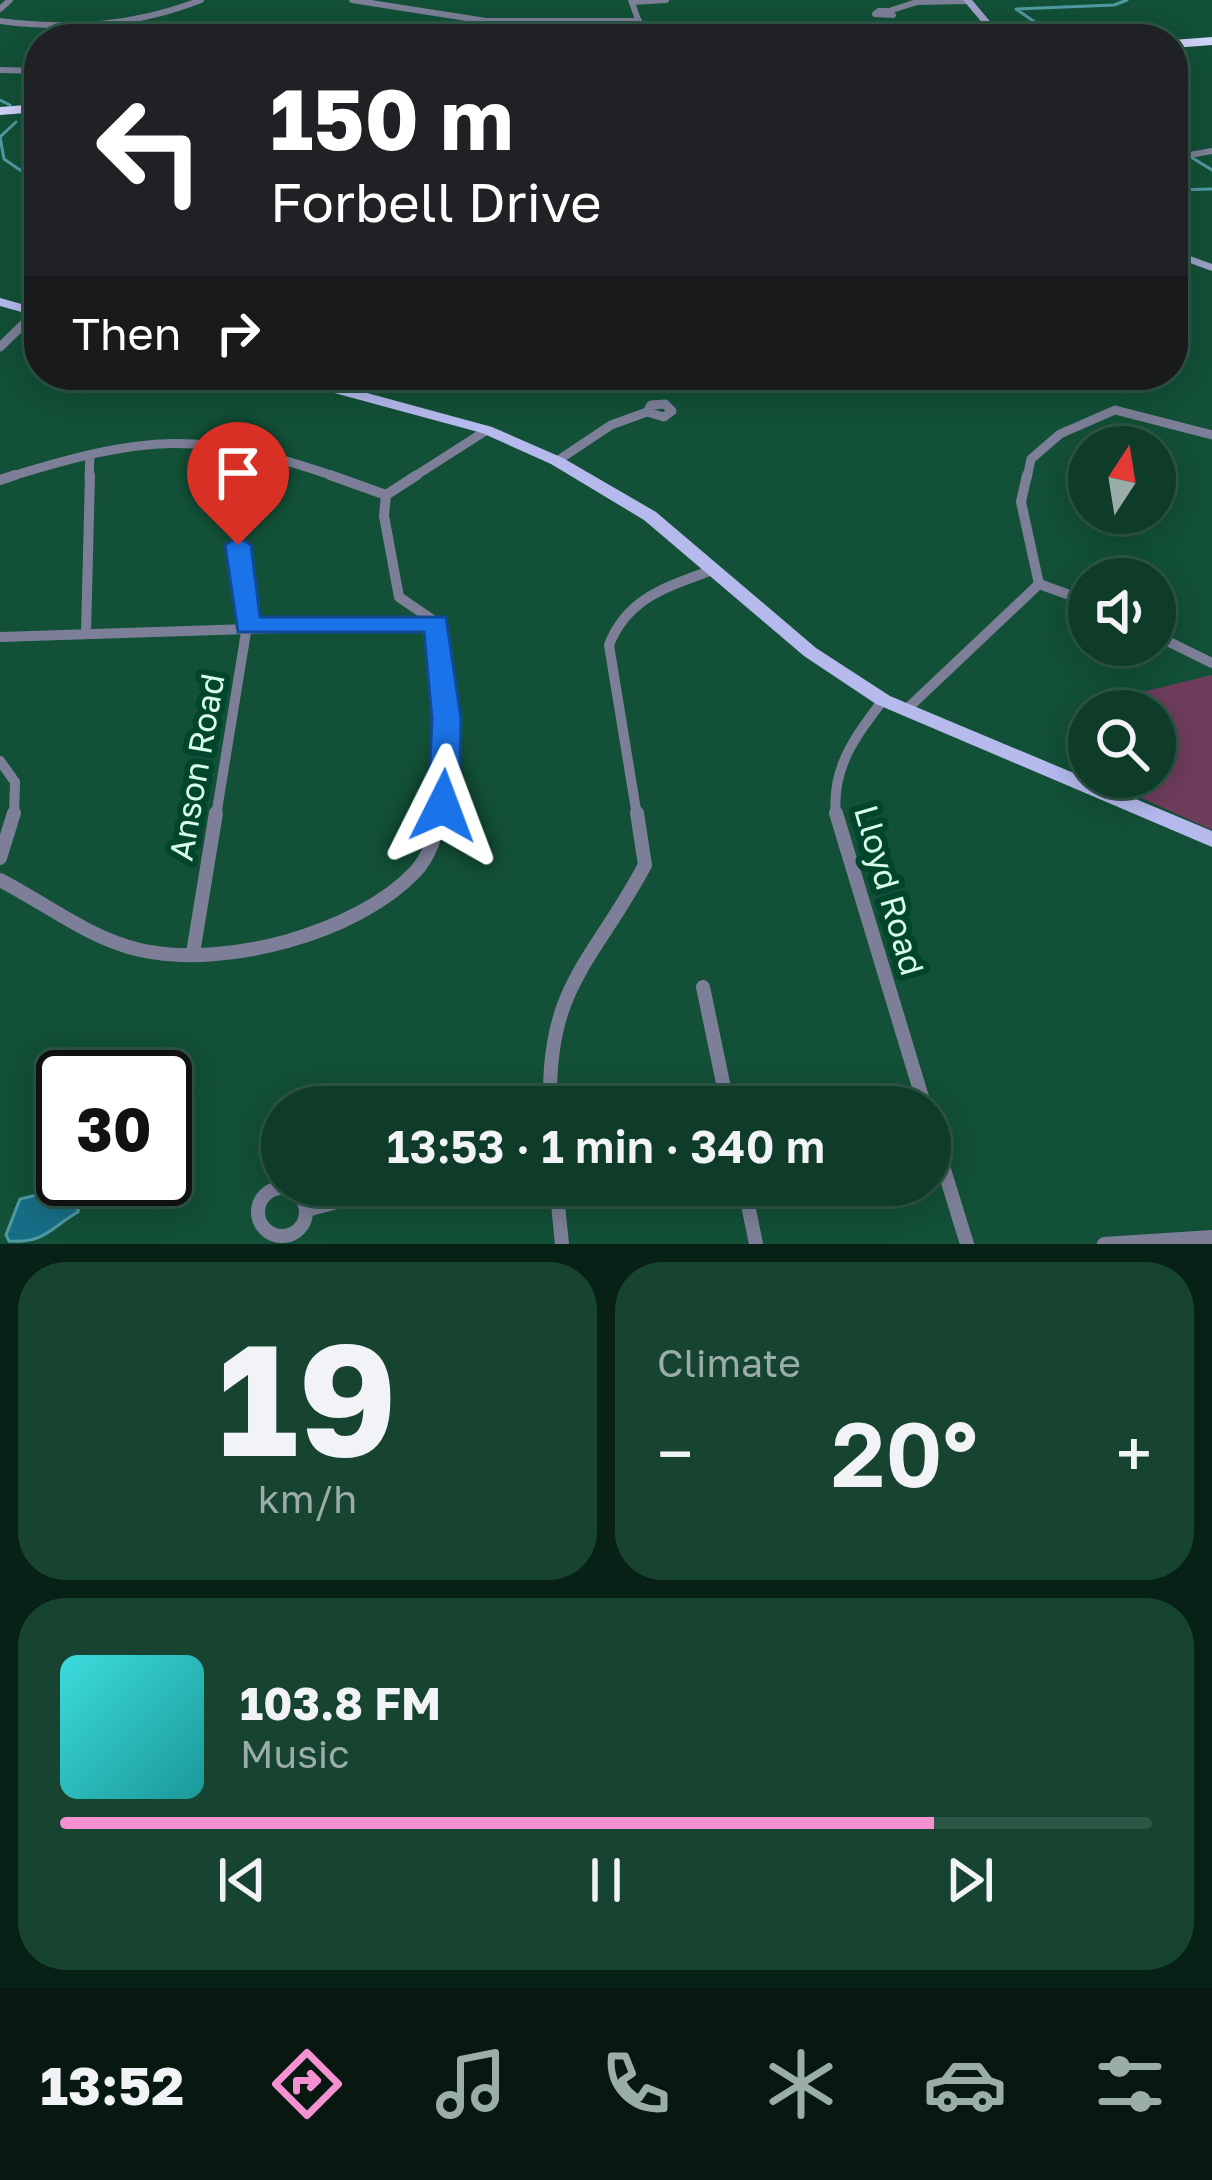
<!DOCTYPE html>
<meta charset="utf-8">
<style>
body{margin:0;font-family:"Golos Text",sans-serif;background:#174331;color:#f1f3f6;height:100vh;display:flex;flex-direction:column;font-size:45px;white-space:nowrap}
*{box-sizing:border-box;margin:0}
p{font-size:39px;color:#9bada8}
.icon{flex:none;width:66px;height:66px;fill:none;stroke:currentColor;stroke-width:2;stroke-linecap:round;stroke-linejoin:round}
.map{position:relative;height:1244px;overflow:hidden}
.drawer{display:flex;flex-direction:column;gap:18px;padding:18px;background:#082117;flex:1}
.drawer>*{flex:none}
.banner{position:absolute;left:24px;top:24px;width:1164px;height:366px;border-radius:48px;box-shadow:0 6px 30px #0003,0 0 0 3px #2e5646;background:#202124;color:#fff;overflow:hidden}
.needle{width:78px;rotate:12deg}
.tools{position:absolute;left:1068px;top:426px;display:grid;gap:24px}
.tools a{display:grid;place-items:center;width:108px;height:108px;border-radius:50%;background:#0e3c29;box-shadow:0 6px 30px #0003,0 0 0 3px #2e5646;font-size:60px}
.speed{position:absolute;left:36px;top:1050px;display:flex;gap:24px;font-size:60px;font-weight:700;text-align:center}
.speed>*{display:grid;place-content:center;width:156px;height:156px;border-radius:50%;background:#0e3c29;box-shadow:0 6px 30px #0003,0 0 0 3px #2e5646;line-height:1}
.speed .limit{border:6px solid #111;border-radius:18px;background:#fff;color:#111}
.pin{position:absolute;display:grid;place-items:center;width:102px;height:102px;color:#fff;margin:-123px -51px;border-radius:50% 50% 50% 0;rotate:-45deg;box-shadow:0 0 12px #0007}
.pin .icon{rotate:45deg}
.me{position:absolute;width:132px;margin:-66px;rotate:3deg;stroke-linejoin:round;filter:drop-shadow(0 0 9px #0008)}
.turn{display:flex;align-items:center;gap:42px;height:252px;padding:0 48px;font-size:54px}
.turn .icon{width:156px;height:156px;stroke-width:2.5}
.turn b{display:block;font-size:84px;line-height:102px}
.then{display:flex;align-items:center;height:114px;padding:0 48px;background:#0003;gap:24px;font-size:45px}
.big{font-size:90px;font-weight:600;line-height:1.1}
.drawer .widget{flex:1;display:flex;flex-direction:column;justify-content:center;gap:18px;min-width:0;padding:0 42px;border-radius:48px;background:#174331}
.drawer .dial{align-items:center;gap:0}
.dial b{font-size:156px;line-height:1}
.song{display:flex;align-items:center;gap:36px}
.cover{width:144px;height:144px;border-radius:18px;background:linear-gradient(135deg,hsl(180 70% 55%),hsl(180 70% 35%))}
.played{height:12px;border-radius:6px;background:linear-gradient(90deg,#f590d1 80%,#2e5646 80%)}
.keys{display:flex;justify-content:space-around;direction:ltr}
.heat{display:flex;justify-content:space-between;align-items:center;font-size:66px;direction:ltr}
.drawer .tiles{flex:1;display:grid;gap:18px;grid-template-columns:1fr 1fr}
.widget:last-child{grid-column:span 2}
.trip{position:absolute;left:261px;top:1086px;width:690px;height:120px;border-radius:60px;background:#0e3c29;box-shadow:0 6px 30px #0003,0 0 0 3px #2e5646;font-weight:600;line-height:120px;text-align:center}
.dock{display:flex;height:192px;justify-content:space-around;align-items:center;background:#061810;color:#9bada8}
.dock .icon{width:84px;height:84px}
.dock .selected{color:#f590d1}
.dock b{font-size:54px;color:#f1f3f6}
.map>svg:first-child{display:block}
</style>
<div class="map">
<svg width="1212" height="1244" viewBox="0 0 1212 1244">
<rect width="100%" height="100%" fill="#125037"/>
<polygon fill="#6e3d5c" points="1212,675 1212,830 1115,786 1117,777 1155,777 1155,711 1130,711 1134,694"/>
<path fill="#166e86" stroke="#5099a3" stroke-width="3" d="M79,1185L78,1212C51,1227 45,1244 9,1241L6,1235L20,1199Z"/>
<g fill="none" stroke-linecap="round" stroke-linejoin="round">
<g stroke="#5099a3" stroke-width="3">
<polyline points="1059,39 1016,9 1114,5 1127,0"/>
<polyline points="0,100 10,105"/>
<polyline points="0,137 4,159 39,183"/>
<polyline points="0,137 16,122"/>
<polyline points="1173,146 1212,170"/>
<polyline points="1173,190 1212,189"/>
<polyline points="526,375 551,375"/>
</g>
<g stroke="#7d7f98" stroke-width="6">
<polyline points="352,0 486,21 639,21"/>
<polyline points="631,0 645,39"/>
<polyline points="632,2 666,0"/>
<polyline points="0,9 10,0"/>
<polygon points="879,11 889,11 893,15 875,14"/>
<polyline points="889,11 917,2 967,1"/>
<path d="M0,21C70,30 135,26 201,0"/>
<polyline points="869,39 881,33 993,30"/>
<polyline points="0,70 39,71"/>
<polyline points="1173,158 1212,151"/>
</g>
<g stroke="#7d7f98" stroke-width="9">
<polyline points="0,347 36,312"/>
<polygon points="665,404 672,411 664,417 647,412 651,405"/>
<polyline points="227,447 230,478"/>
<polyline points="557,461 611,425 647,412"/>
<path d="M6,478C146,435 199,429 339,478"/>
<polyline points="89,478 90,455"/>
<polyline points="412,478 487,430"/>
<polyline points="1027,478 1031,459 1060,434 1115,410 1212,435"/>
</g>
<g stroke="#7d7f98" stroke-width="10">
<polyline points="330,475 386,495 384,516 399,597 437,623"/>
<polyline points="1027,475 1021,502 1039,584"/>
<polyline points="0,480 15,475"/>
<polyline points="386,495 417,475"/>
<polyline points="1039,584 1089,602"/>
<polyline points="437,623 448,738 441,816"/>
<polyline points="86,633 90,475"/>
<polyline points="1155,635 1212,663"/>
<polyline points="0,637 433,623"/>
<polyline points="908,708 1039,584"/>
<polyline points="0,761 15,782 14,816"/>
<polyline points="216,816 247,626 230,475"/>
<path d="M637,816L609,645C628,596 670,586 715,569"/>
<path d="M836,816C831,768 855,737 883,700"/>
</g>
<g stroke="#7d7f98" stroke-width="14">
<polyline points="836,813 925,1107"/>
<polyline points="0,858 14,813"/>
<path d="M0,880C45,903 90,939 140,950C223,969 356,934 415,872C430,856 436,834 441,813"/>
<polyline points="193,953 216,813"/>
<polyline points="703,987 728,1107"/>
<path d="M550,1107C547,985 592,964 645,865L637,813"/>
<polyline points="930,1124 967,1244"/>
<polyline points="556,1185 562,1244"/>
<polyline points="744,1185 756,1244"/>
<circle cx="282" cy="1212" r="24"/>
<polyline points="307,1210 400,1185"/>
<polyline points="1104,1244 1212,1237"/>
</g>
<g fill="#9da0c8" fill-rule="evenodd">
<polygon points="963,0 972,0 1005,39 996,39"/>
<polygon points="1173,250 1212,264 1212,271 1173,257"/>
</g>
<g fill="#b5b9ec" fill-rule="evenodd">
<polygon points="0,298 39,309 39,317 0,306"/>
<polygon points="277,375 301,375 492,427 563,458 656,512 816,648 890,696 1212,831 1212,847 876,704 804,656 644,520 551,464 482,433 279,378"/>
</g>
<g fill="#cfd2f7" fill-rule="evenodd">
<polygon points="1212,37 1212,45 1173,48 1173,40"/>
<polygon points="39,104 39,112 0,115 0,107"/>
</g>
</g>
<polygon fill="#1a73e8" stroke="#114b97" stroke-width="3" points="238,537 251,545 260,617 446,617 461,719 459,806 454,814 432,814 428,806 432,719 424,632 238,632 225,545"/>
<g text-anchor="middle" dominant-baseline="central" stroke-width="12" stroke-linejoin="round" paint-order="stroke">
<g font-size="33" fill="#d7fce8" stroke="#01452d">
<text transform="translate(196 767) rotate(-80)">Anson Road</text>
<text transform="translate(890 890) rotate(74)">Lloyd Road</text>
</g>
</g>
</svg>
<div class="tools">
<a><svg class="needle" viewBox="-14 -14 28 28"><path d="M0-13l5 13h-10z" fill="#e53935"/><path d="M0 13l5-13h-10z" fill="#9bada8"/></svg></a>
<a><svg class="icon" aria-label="sound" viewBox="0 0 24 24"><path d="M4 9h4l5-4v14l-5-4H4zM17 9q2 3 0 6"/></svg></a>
<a><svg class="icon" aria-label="search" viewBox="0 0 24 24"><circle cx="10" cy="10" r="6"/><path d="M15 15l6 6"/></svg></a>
</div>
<div class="speed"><div class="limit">30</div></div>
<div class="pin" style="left:238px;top:545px;background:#d93025"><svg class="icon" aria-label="arrive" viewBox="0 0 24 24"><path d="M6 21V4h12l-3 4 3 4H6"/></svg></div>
<svg class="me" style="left:443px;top:806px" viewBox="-20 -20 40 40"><path d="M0-17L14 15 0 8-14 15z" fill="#1a73e8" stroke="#fff" stroke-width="4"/></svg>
<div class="trip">13:53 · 1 min · 340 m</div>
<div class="banner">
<div class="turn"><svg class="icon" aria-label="left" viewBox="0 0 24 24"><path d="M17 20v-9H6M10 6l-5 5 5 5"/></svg><div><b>150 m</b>Forbell Drive</div></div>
<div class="then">Then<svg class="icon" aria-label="right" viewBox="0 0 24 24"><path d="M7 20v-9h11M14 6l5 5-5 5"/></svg></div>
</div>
</div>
<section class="drawer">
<div class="tiles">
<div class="widget dial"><b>19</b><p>km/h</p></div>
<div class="widget"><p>Climate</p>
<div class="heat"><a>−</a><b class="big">20°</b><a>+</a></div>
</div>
<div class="widget">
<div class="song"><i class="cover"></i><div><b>103.8 FM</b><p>Music</p></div></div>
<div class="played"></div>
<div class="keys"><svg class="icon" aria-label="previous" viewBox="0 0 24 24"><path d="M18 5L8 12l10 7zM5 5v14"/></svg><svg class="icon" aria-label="pause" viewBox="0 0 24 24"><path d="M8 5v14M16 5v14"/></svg><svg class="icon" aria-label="next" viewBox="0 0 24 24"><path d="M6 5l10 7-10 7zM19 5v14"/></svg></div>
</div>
</div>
</section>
<nav class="dock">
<b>13:52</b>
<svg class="icon selected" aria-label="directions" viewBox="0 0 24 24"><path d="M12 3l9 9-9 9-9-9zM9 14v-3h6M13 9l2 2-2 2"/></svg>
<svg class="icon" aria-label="music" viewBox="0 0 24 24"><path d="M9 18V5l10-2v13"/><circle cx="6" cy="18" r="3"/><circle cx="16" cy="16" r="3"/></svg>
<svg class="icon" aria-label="phone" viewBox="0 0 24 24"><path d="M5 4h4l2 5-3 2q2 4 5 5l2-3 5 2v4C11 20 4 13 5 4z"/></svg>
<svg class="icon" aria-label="climate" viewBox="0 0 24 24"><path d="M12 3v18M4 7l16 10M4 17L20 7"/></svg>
<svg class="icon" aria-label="car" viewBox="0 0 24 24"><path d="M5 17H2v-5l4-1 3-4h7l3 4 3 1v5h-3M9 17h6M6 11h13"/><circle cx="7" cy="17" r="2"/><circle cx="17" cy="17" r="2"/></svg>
<svg class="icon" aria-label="filters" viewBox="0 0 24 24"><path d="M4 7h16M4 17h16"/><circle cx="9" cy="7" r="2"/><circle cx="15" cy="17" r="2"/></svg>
</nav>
